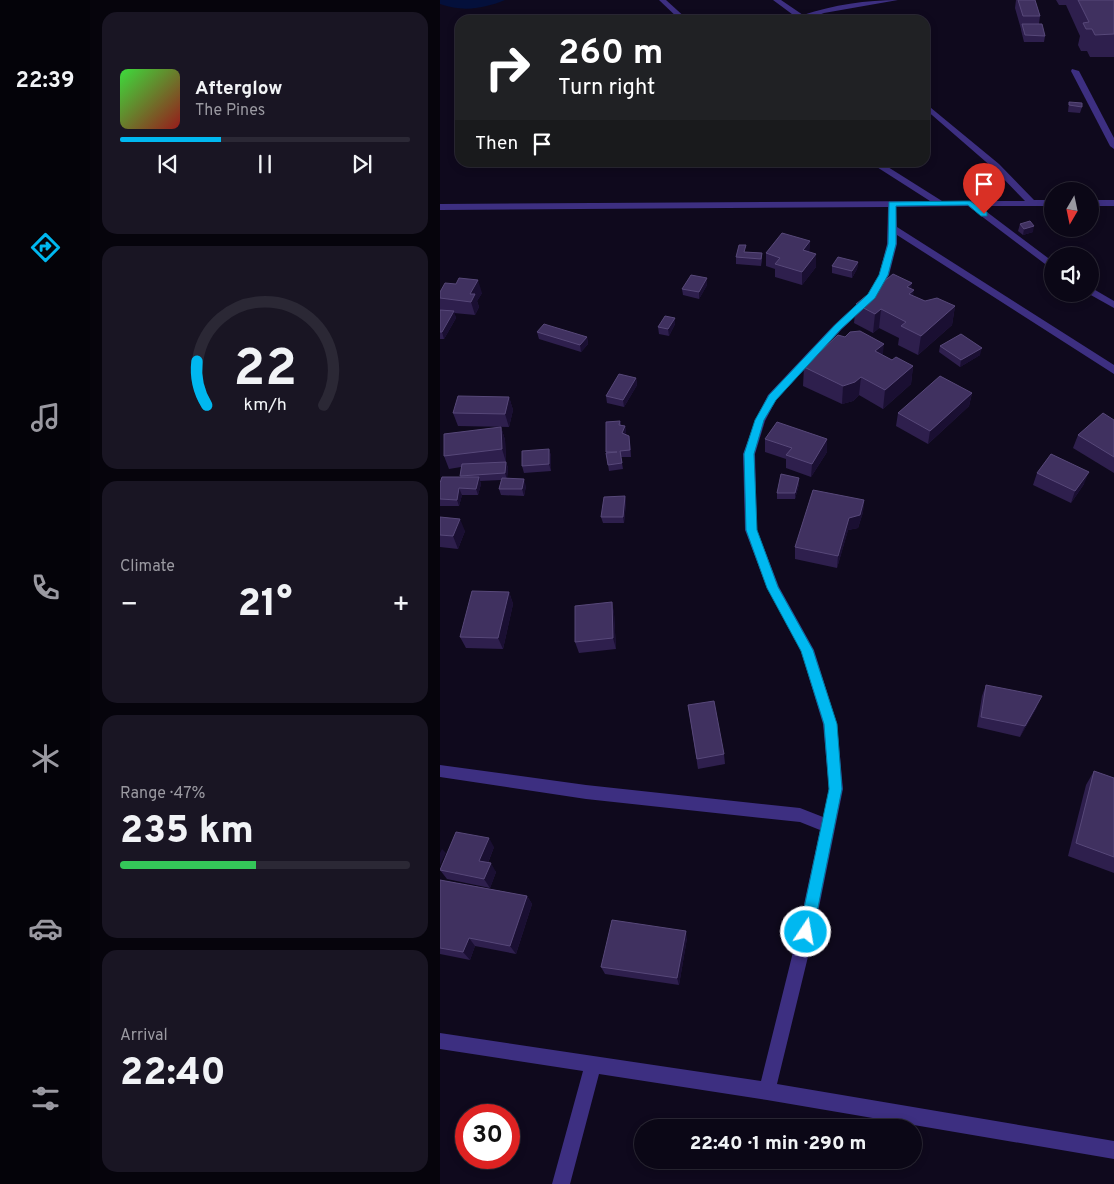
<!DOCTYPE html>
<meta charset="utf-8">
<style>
body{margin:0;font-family:Overpass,sans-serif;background:#191523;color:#f1f3f6;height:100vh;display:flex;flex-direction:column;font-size:19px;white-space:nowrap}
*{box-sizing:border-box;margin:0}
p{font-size:16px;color:#9a99a1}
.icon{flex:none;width:28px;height:28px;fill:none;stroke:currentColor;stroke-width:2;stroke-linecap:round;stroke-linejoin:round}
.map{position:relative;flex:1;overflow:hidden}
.side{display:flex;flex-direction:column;gap:12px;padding:12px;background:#06040c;width:350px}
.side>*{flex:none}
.hud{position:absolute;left:15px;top:15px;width:475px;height:152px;border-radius:15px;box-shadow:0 2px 8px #0003,0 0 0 1px #2b2835;background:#202124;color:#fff;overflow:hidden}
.needle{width:32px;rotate:189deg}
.buttons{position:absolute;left:604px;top:182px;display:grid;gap:10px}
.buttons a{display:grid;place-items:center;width:55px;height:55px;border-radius:50%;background:#0b0716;box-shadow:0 2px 8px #0003,0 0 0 1px #2b2835;font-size:25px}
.speed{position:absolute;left:15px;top:1104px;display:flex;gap:10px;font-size:25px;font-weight:700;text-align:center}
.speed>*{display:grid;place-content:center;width:65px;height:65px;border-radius:50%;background:#0b0716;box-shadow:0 2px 8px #0003,0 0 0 1px #2b2835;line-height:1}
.speed .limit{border:8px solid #d22;background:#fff;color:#111}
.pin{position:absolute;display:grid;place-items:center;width:42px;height:42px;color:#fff;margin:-51px -21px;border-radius:50% 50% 50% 0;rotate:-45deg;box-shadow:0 0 5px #0007}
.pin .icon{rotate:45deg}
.me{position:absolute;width:55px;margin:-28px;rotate:12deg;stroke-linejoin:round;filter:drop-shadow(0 0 4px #0008)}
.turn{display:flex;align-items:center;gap:18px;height:105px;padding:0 20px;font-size:22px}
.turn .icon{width:65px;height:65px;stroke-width:2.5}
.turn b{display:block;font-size:35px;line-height:42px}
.then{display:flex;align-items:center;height:48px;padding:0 20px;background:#0003;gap:10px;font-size:19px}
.big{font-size:38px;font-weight:800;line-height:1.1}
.side .tile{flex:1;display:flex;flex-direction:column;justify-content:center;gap:8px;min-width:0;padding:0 18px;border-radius:15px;background:#191523}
.side .dial{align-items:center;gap:0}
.dial svg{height:130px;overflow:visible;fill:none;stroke:#2b2835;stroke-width:7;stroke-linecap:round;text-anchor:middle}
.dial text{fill:#f1f3f6;stroke:none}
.song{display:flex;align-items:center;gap:15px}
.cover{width:60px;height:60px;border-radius:8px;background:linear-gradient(135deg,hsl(120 70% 55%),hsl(0 70% 35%))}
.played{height:5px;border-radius:2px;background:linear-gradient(90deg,#00b8f0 35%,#2b2835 35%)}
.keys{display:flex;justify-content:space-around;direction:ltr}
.heat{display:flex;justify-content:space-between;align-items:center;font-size:28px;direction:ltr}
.charge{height:8px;border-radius:4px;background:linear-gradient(90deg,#34c759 47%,#2b2835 0)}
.trip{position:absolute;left:194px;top:1119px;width:288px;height:50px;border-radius:25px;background:#0b0716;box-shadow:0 2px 8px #0003,0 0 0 1px #2b2835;font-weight:800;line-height:50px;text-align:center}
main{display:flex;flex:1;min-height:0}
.tab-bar{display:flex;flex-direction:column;width:90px;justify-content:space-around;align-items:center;background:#040309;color:#9a99a1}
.tab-bar .icon{width:35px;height:35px}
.tab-bar .current{color:#00b8f0}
.tab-bar b{font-size:22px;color:#f1f3f6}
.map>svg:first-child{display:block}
</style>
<main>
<nav class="tab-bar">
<b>22:39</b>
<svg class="icon current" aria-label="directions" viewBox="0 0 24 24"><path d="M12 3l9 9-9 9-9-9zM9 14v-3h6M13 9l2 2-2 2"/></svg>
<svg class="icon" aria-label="music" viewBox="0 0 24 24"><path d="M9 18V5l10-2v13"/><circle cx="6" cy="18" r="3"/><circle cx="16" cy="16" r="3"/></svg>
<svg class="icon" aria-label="phone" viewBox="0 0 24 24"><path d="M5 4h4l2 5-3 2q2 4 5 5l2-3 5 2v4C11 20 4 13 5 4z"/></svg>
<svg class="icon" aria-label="climate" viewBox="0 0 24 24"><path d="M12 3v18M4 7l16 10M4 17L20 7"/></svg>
<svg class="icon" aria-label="car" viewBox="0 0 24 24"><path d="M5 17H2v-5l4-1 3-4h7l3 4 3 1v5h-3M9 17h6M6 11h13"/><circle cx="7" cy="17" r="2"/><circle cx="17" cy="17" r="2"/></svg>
<svg class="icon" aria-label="filters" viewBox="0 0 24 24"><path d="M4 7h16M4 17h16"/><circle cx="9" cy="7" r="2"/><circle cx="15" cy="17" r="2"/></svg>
</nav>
<section class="side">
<div class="tile">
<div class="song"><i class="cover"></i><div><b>Afterglow</b><p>The Pines</p></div></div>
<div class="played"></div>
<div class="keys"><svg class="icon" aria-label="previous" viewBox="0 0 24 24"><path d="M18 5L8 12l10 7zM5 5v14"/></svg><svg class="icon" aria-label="pause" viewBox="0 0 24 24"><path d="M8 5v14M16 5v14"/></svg><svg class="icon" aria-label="next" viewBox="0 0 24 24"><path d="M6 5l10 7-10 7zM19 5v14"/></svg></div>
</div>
<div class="tile dial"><svg viewBox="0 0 100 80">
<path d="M14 69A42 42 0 1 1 86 69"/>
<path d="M14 69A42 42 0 0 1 8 42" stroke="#00b8f0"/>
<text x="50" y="56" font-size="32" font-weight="700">22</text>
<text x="50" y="72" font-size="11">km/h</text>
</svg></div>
<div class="tile"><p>Climate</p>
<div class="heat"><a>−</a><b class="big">21°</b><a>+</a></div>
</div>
<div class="tile"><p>Range · 47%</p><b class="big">235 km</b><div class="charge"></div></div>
<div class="tile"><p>Arrival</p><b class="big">22:40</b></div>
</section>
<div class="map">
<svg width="674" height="1184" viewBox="0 0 674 1184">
<rect width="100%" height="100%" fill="#0f091d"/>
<path fill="#04103b" d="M0,0H65C43,9 22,12 0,4Z"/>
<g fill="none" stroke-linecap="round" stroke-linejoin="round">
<g fill="#3d2f81" fill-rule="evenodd">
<polygon points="219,0 226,0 248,20 240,20"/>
<path d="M333,0H341L363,15C393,5 427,0 458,0L384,13L368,19L369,20H360Z"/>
<polygon points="632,69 639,71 674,138 674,149 670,146 631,71"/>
<polygon points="485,103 559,164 594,200 612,200 612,206 539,206 612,261 612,268 609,267 528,206 456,207 457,227 674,365 674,374 457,235 457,244 449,275 437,296 402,329 336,400 325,421 315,454 317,530 339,587 374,650 397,724 403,789 374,932 337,1084 674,1141 674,1159 327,1100 159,1074 130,1184 112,1184 143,1071 0,1049 0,1033 321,1081 358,932 380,830 360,822 146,799 0,777 0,765 146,785 360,808 383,817 389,789 383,724 361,651 327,588 305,530 303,454 315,421 328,395 394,325 428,294 439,275 447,244 448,207 0,210 0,204 490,201 429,162 440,162 502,201 585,201 553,168 485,109"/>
<rect x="650" y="200" width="24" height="6"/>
<polygon points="650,287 674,301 674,308 649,294"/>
</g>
</g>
<g fill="#2e1f4d">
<polygon points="576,0 595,0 600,16 599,24 605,36 604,42 584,42 581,30 581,29 575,8"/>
<polygon points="616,0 674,0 674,57 650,57 647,51 641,51 638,45 640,36 626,5 619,5"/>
<polygon points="629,102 642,107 640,113 628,112"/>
<polygon points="580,224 593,232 583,235 578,231"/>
<polygon points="370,241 369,252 376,267 362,285 335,277 335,269 326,266 326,253"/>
<polygon points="306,252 322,253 322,260 321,266 296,264 296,257"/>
<polygon points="418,262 417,269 412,278 392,273 392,266"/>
<polygon points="267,285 259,299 243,295 242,289"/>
<polygon points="471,288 473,296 485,301 515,306 512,325 478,355 458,345 459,338 439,328 433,333 414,323 416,304"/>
<polygon points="0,292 42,293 37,301 39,307 35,315 14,313 16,318 4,339 0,339"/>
<polygon points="235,318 235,324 229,336 219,334 218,327"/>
<polygon points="97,332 147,337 148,344 141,352 99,339"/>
<polygon points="500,346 540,355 520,367 499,352"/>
<polygon points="443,355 452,360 473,366 471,384 443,409 419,395 413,401 402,404 363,386 364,367"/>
<polygon points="196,378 197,385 184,407 167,403 166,396"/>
<polygon points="532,393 529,406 488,444 456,426 458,413"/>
<polygon points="69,397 73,410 69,427 18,426 13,413"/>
<polygon points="674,420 674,473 633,448 638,435"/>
<polygon points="180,421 181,425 185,426 186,432 185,434 190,442 191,457 181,457 183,469 169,471 166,452"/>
<polygon points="61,427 65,440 66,462 68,468 67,478 86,486 84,496 61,495 59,489 61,480 40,481 41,484 38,495 22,495 19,506 0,506 0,483 21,477 20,476 21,467 9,469 4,456"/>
<polygon points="325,439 387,439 387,452 371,477 346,468 346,459 325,452"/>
<polygon points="109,449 111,456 111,471 84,473 82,466"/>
<polygon points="597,473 644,484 631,503 593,485"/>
<polygon points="359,484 355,499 337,499 337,493"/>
<polygon points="185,496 186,503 184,523 163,523 161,517"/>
<polygon points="424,500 423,512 418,528 408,530 397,568 355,559 355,547"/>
<polygon points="0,517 25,531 18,549 0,547"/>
<polygon points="69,592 73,604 63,649 26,648 20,637"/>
<polygon points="172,602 174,614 176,649 139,653 135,642"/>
<polygon points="546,685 597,707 580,737 537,727 542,696"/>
<polygon points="248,705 284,754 285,764 258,769"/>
<polygon points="654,771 674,778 674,873 628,856 646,785"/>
<polygon points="54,847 48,863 56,872 50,888 7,879 0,870"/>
<polygon points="0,880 87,896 92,904 76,954 35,946 30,960 0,954"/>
<polygon points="247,938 239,985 165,974 161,967"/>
</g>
<g fill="#1a0f32">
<polygon points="594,226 593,232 583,235 584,229"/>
<polygon points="370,241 369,254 363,250"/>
<polygon points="376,254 376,267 362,285 362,272"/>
<polygon points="418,262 417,269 412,278 412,271"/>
<polygon points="267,278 267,285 259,299 259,292"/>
<polygon points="38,280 42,293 37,301 39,307 35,315 31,302 30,294"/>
<polygon points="472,283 471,292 474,290 471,308 467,287"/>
<polygon points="515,306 512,325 478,355 481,336"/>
<polygon points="441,309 439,328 433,333 435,314"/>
<polygon points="14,311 16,318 4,339 2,332"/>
<polygon points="235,318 235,324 229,336 228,329"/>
<polygon points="147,337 148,344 141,352 140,345"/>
<polygon points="444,344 442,362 435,351"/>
<polygon points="542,348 540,355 520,367 521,360"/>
<polygon points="473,366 471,384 443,409 445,390"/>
<polygon points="421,377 419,395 413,401 402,404 403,386"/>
<polygon points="196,378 197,385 184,407 183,400"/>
<polygon points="532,393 529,406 488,444 490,431"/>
<polygon points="69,397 73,410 69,427 65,414"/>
<polygon points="185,426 186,432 183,439 182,433"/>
<polygon points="61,427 65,440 66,462 62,449"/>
<polygon points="387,439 387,452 371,477 372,464"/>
<polygon points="109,449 111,456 111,471 109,464"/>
<polygon points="66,462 68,468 67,480 65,473"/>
<polygon points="649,472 644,484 631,503 635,491"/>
<polygon points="39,477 41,484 38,495 36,489"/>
<polygon points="359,478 359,484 355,499 355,493"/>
<polygon points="84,479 86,486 84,496 82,489"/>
<polygon points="19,488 22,495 19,506 17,500"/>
<polygon points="185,496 186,503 184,523 183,517"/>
<polygon points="424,500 423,512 418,528 408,530 397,568 398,556 409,518"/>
<polygon points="20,519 25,531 18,549 13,536"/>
<polygon points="69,592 73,604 63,649 58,638"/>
<polygon points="172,602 174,614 176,649 173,638"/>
<polygon points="602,696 597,707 580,737 585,726"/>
<polygon points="49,838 54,847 45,870 39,861"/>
<polygon points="2,849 6,853 0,865 0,853"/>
<polygon points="51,863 56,872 50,888 44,879"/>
<polygon points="87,896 92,904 76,954 70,946"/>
<polygon points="246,931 247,938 239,985 237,978"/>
<polygon points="29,938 35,946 30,960 23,952"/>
</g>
<g fill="#403160" stroke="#574879">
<polygon points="578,0 595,0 600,16 583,16"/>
<polygon points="638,0 674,0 674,34 655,35 652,29 646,29 643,23 649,22"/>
<polygon points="582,24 602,24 605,36 585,35"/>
<polygon points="629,102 642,103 642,107 629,105"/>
<polygon points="590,221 594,226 584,229 580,224"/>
<polygon points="342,233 370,241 363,250 376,254 362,272 335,264 340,258 326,253"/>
<polygon points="299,245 306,245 304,252 322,253 321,259 296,257"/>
<polygon points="398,257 418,262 412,271 392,266"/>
<polygon points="453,274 472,283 467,287 474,290 469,294 485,301 497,298 515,306 481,336 461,326 466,322 441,309 435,314 416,304"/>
<polygon points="251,275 267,278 259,292 242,289"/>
<polygon points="19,278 38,280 30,294 35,294 31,302 0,298 0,292 5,283 16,284"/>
<polygon points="0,310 14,311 2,332 0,332"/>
<polygon points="225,316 235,318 228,329 218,327"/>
<polygon points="104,324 147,337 140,345 97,332"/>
<polygon points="420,331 444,344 435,351 452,360 456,357 473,366 445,390 421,377 415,382 403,386 364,367 398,335 405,337 410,332"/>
<polygon points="521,334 542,348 521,360 500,346"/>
<polygon points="179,374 196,378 183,400 166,396"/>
<polygon points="500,376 532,393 490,431 458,413"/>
<polygon points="18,396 69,397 65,414 13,413"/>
<polygon points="663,413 674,420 674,457 638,435"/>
<polygon points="180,421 179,425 185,426 182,433 189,436 190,450 180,451 182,463 168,465 166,453 177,452 166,452 166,422"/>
<polygon points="337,422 387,439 372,464 346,455 352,448 325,439"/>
<polygon points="61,427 62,449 4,456 4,434"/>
<polygon points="109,449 109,464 82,466 82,451"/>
<polygon points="611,454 649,472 635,491 597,473"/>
<polygon points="66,462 65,473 20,476 22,464"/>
<polygon points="341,474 359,478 355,493 337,493"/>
<polygon points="2,477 39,477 36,489 19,488 17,500 0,499 0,483"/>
<polygon points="62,478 84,479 82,489 59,489"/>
<polygon points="373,490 424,500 420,515 409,518 398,556 355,547"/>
<polygon points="185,496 183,517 161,517 164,497"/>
<polygon points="0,517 20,519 13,536 0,535"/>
<polygon points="32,591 69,592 58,638 20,637"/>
<polygon points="172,602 173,638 135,642 135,606"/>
<polygon points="546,685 602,696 585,726 541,717"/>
<polygon points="274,701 284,754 257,759 248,705"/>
<polygon points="654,771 674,778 674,857 636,843"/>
<polygon points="16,832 49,838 39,861 51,863 44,879 0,870"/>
<polygon points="0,880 87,896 70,946 29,938 23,952 0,948"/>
<polygon points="172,920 246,931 237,978 161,967"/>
</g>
<polygon fill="#00b8f0" stroke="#00789c" points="530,201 547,212 547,216 541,216 528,205 456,206 456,244 448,275 435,298 401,329 336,400 324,420 314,454 317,530 338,587 373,650 397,724 402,789 373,932 371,937 366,939 361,937 359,932 389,789 384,724 361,651 327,588 306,530 304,454 315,420 329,395 395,325 428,294 439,275 448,244 449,202"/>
</svg>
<div class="buttons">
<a><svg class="needle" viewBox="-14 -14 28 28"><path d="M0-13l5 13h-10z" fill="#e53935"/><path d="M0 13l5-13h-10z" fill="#9a99a1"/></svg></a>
<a><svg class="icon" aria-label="sound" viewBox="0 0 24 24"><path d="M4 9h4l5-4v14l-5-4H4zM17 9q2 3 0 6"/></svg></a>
</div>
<div class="speed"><div class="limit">30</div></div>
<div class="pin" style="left:544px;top:214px;background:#d93025"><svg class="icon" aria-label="arrive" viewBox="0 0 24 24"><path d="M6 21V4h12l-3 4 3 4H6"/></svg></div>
<svg class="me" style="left:366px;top:932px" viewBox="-20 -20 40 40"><circle r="17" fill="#00b8f0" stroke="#fff" stroke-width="3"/><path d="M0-11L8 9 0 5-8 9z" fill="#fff"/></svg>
<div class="trip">22:40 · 1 min · 290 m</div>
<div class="hud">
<div class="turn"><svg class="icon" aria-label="right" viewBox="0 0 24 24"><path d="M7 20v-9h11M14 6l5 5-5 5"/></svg><div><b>260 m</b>Turn right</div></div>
<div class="then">Then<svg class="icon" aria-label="arrive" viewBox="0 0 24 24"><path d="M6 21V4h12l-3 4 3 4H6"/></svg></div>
</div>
</div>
</main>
